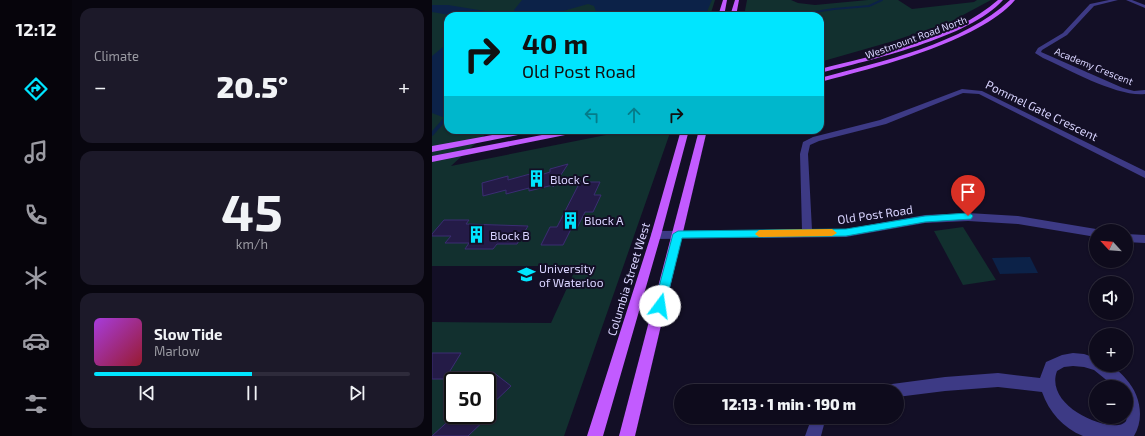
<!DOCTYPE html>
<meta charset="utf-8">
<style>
body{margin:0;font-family:"Exo 2",sans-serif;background:#1c1929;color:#f1f3f6;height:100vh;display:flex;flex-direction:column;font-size:15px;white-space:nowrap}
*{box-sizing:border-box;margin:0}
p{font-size:13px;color:#9b9ba3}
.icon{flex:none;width:22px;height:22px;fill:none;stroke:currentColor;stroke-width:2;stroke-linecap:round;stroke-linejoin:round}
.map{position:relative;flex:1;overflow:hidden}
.panel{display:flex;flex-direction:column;gap:8px;padding:8px;background:#08060f;width:360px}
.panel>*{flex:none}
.banner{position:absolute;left:12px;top:12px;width:380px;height:122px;border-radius:12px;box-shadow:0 1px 3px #0004,0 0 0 1px #2e2b3b;background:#00e5ff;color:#111;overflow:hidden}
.needle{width:26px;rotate:296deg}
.fabs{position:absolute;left:657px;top:224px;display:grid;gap:8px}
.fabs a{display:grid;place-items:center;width:44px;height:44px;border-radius:50%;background:#0e0b1c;box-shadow:0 1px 3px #0004,0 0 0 1px #2e2b3b;font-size:20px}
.speed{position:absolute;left:12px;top:372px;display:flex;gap:8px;font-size:20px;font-weight:700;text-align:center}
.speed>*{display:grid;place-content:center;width:52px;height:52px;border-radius:50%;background:#0e0b1c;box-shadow:0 1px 3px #0004,0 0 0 1px #2e2b3b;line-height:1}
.speed .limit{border:2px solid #111;border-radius:6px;background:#fff;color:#111}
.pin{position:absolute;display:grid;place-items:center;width:34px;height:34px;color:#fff;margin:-41px -17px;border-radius:50% 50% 50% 0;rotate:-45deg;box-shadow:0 0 4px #0007}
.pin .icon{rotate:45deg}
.me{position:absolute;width:44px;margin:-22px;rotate:14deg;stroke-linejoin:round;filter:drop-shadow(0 0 3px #0008)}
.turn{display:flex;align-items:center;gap:14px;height:84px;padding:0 12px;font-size:18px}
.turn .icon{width:52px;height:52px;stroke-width:2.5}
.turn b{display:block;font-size:28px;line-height:34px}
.lanes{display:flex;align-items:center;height:38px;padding:0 12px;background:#0003;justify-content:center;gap:20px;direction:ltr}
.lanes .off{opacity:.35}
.big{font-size:30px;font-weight:800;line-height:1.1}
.panel .card{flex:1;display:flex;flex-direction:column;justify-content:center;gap:6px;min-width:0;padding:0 14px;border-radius:12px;background:#1c1929}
.panel .dial{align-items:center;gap:0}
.dial b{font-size:52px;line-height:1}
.song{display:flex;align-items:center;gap:12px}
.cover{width:48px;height:48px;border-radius:6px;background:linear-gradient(135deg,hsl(280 70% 55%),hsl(350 70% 35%))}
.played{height:4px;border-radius:2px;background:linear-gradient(90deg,#00e5ff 50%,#2e2b3b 50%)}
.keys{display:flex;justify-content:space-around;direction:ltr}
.heat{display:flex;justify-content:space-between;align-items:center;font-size:22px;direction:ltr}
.trip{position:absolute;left:242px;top:384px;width:230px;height:40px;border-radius:20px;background:#0e0b1c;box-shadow:0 1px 3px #0004,0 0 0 1px #2e2b3b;font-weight:800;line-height:40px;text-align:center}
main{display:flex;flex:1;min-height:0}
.menu{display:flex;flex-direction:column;width:72px;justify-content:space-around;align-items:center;background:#06040b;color:#9b9ba3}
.menu .icon{width:28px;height:28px}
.menu .selected{color:#00e5ff}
.menu b{font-size:18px;color:#f1f3f6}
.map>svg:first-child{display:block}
</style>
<main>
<nav class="menu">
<b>12:12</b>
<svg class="icon selected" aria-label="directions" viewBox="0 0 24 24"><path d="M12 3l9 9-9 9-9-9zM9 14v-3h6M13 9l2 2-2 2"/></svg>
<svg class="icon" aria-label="music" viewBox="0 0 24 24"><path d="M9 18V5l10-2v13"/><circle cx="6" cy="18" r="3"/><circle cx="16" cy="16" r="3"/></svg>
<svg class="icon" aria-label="phone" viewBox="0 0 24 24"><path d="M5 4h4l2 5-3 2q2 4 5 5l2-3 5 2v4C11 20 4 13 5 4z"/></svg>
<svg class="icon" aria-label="climate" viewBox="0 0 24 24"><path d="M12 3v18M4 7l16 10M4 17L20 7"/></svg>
<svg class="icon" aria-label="car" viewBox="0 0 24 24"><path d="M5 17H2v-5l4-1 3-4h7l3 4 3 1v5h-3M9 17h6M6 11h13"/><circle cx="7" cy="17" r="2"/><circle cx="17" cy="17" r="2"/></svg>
<svg class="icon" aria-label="filters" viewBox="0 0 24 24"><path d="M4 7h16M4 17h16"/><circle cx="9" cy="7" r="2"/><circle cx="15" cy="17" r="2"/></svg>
</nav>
<section class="panel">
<div class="card"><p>Climate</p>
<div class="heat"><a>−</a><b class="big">20.5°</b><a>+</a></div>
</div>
<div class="card dial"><b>45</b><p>km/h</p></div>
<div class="card">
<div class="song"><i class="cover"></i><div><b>Slow Tide</b><p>Marlow</p></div></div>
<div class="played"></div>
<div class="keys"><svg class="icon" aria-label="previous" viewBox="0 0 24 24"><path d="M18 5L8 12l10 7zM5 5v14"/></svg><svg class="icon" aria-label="pause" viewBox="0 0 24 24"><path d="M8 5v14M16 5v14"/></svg><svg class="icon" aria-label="next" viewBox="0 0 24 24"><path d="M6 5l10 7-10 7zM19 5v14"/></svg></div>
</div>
</section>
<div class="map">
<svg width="713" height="436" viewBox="0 0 713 436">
<rect width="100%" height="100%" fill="#130f26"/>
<g fill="#12302f" fill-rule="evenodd">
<path d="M0,0H283L278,16H16V130H58L19,166L199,130H239L132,436H0V322L119,323L145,266H0ZM21,381H55V415H21Z"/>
<polygon points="315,0 359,0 366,3 383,5 436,0 466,0 480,9 542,2 545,0 559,0 518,22 458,42 388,62 388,16 312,16"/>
<polygon points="531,227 564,280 531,285 502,231"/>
</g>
<g fill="#0c2248">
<polygon points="90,0 280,0 273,16 169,16 164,11 162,6 156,4 117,15 83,16 82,10"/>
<path d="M0,5H16L53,11C36,20 18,15 0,12Z"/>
<polygon points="16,43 16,119 0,113 0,56"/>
<polygon points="598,257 606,273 568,274 560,258"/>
</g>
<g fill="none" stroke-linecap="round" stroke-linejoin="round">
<polyline stroke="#0c2248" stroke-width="2" points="357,16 402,9 437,6 450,0"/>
<polyline stroke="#0c2248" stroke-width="3.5" points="0,134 13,119"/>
</g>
<g fill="#241b47" stroke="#3b2d73">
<polygon points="136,164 121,187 121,185 97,191 97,188 74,194 74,190 51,196 50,183 76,176 76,180 98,174 99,178 118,172 118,169"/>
<polygon points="148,182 168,182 162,195 169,195 161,212 153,212 145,228 139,229 131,245 109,245 118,227 125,227"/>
<polygon points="12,220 37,220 34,224 96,226 85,244 65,244 61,249 33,249 37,243 13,243 19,236 0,236 0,234"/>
<polygon points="0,353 29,353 13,379 0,379"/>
<polygon points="61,372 79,386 55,409 55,377"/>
<polygon points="23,415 58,415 36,436 0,436"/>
</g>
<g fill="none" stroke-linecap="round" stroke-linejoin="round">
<g fill="#3d3a85" fill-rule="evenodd">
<path d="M677,0H686L662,6L635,35L610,50L609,52L691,88L702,91L713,90V94C685,97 638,70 611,58L603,53L606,48L631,33L658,4Z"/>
<polygon points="694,0 700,0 713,5 713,8"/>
<polygon points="530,89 550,91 713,171 713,178 547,94 531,93 454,124 387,141 378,145 376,154 380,230 414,229 493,215 536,213 586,216 664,229 668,231 664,231 664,237 586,224 536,221 493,223 414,237 224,239 220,238 219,235 220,232 224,231 370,230 368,154 371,142 381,137 448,120"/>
<polygon points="694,234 713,235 713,243 694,242"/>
<path d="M641,353L652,354L664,358V365C668,365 673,364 677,365C683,367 690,374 694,379C708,394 713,418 702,436H651C631,428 617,412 610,392L566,387L513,391L465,397V391H453L455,386L460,384L513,377L566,373L608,378L614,362L630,355ZM641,366L652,367L662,370L683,387H694C694,396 697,413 694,421C685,436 611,409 625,371L632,367Z"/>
<polygon points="380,417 394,417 389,436 373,436"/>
</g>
<g fill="#c25bff" fill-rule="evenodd">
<polygon points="291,0 295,0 292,16 286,16"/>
<polygon points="303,0 307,0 304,16 298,16"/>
<path d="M566,0H571C537,38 438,60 388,73V69C444,55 522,39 566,0Z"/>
<path d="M578,0H583C547,42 442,68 388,82V78C448,62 533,43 578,0Z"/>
<polygon points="88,130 105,130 101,132 0,152 0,146"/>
<polygon points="136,130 152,130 148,132 0,162 0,156"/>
<polygon points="249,130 257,130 229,235 171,436 155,436 219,235"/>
<polygon points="267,130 275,130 203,436 187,436"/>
</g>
</g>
<polygon fill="#00e5ff" stroke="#0095a6" points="536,213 539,214 541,216 539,219 493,222 414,236 250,238 232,310 228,311 224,310 222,306 241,234 246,231 414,229 493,216"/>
<polygon fill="#f59e0b" points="400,229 405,233 400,236 327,237 323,234 327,230"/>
<defs>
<symbol id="building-bare" viewBox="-9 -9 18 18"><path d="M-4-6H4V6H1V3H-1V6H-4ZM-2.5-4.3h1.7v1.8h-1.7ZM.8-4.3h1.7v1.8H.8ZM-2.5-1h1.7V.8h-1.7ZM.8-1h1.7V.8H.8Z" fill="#00e5ff" stroke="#130f26" stroke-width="2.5" paint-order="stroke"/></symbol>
<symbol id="university-bare" viewBox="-9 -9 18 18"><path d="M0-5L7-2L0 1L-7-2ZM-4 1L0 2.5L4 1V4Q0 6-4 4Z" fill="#00e5ff" stroke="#130f26" stroke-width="2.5" paint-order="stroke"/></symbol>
</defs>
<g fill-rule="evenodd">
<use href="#building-bare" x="92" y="166" width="25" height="25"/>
<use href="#building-bare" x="126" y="208" width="25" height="25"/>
<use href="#building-bare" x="32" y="222" width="25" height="25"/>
<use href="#university-bare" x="82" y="262" width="25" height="25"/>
</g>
<g text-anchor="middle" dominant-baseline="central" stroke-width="4" stroke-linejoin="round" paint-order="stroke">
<g font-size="10" fill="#d9d4ff" stroke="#130f26">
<text transform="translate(484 37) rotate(-20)">Westmount Road North</text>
<text transform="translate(662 66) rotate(22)">Academy Crescent</text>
</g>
<g font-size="12" fill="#d9d4ff" stroke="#130f26">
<text transform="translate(610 110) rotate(26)">Pommel Gate Crescent</text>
<text transform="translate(443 214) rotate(-8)">Old Post Road</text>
<text transform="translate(196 279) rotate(-73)">Columbia Street West</text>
</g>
<g font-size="12" fill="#d9d4ff" stroke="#130f26" text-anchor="start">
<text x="118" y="179">Block C</text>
<text x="152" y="220">Block A</text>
<text x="58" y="235">Block B</text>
<text x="107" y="268">University<tspan x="107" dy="14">of Waterloo</tspan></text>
</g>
</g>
</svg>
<div class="fabs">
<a><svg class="needle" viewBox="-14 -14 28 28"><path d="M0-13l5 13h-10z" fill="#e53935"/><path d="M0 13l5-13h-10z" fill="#9b9ba3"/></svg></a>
<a><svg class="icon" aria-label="sound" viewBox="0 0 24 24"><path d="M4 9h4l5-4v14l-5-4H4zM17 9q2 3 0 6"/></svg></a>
<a>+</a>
<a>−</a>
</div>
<div class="speed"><div class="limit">50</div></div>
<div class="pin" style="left:536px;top:216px;background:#d93025"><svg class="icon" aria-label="arrive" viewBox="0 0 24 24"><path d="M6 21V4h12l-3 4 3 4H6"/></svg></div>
<svg class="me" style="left:228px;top:306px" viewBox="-20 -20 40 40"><circle r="19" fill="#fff"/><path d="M0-13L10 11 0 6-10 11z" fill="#00e5ff"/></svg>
<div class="trip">12:13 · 1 min · 190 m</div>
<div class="banner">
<div class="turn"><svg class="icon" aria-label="right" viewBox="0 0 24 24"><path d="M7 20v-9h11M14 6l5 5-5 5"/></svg><div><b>40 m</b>Old Post Road</div></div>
<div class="lanes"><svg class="icon off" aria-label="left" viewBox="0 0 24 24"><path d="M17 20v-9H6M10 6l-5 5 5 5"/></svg><svg class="icon off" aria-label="ahead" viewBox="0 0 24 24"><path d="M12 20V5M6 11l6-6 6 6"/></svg><svg class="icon" aria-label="right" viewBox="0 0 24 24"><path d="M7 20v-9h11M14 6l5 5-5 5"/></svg></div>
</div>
</div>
</main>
